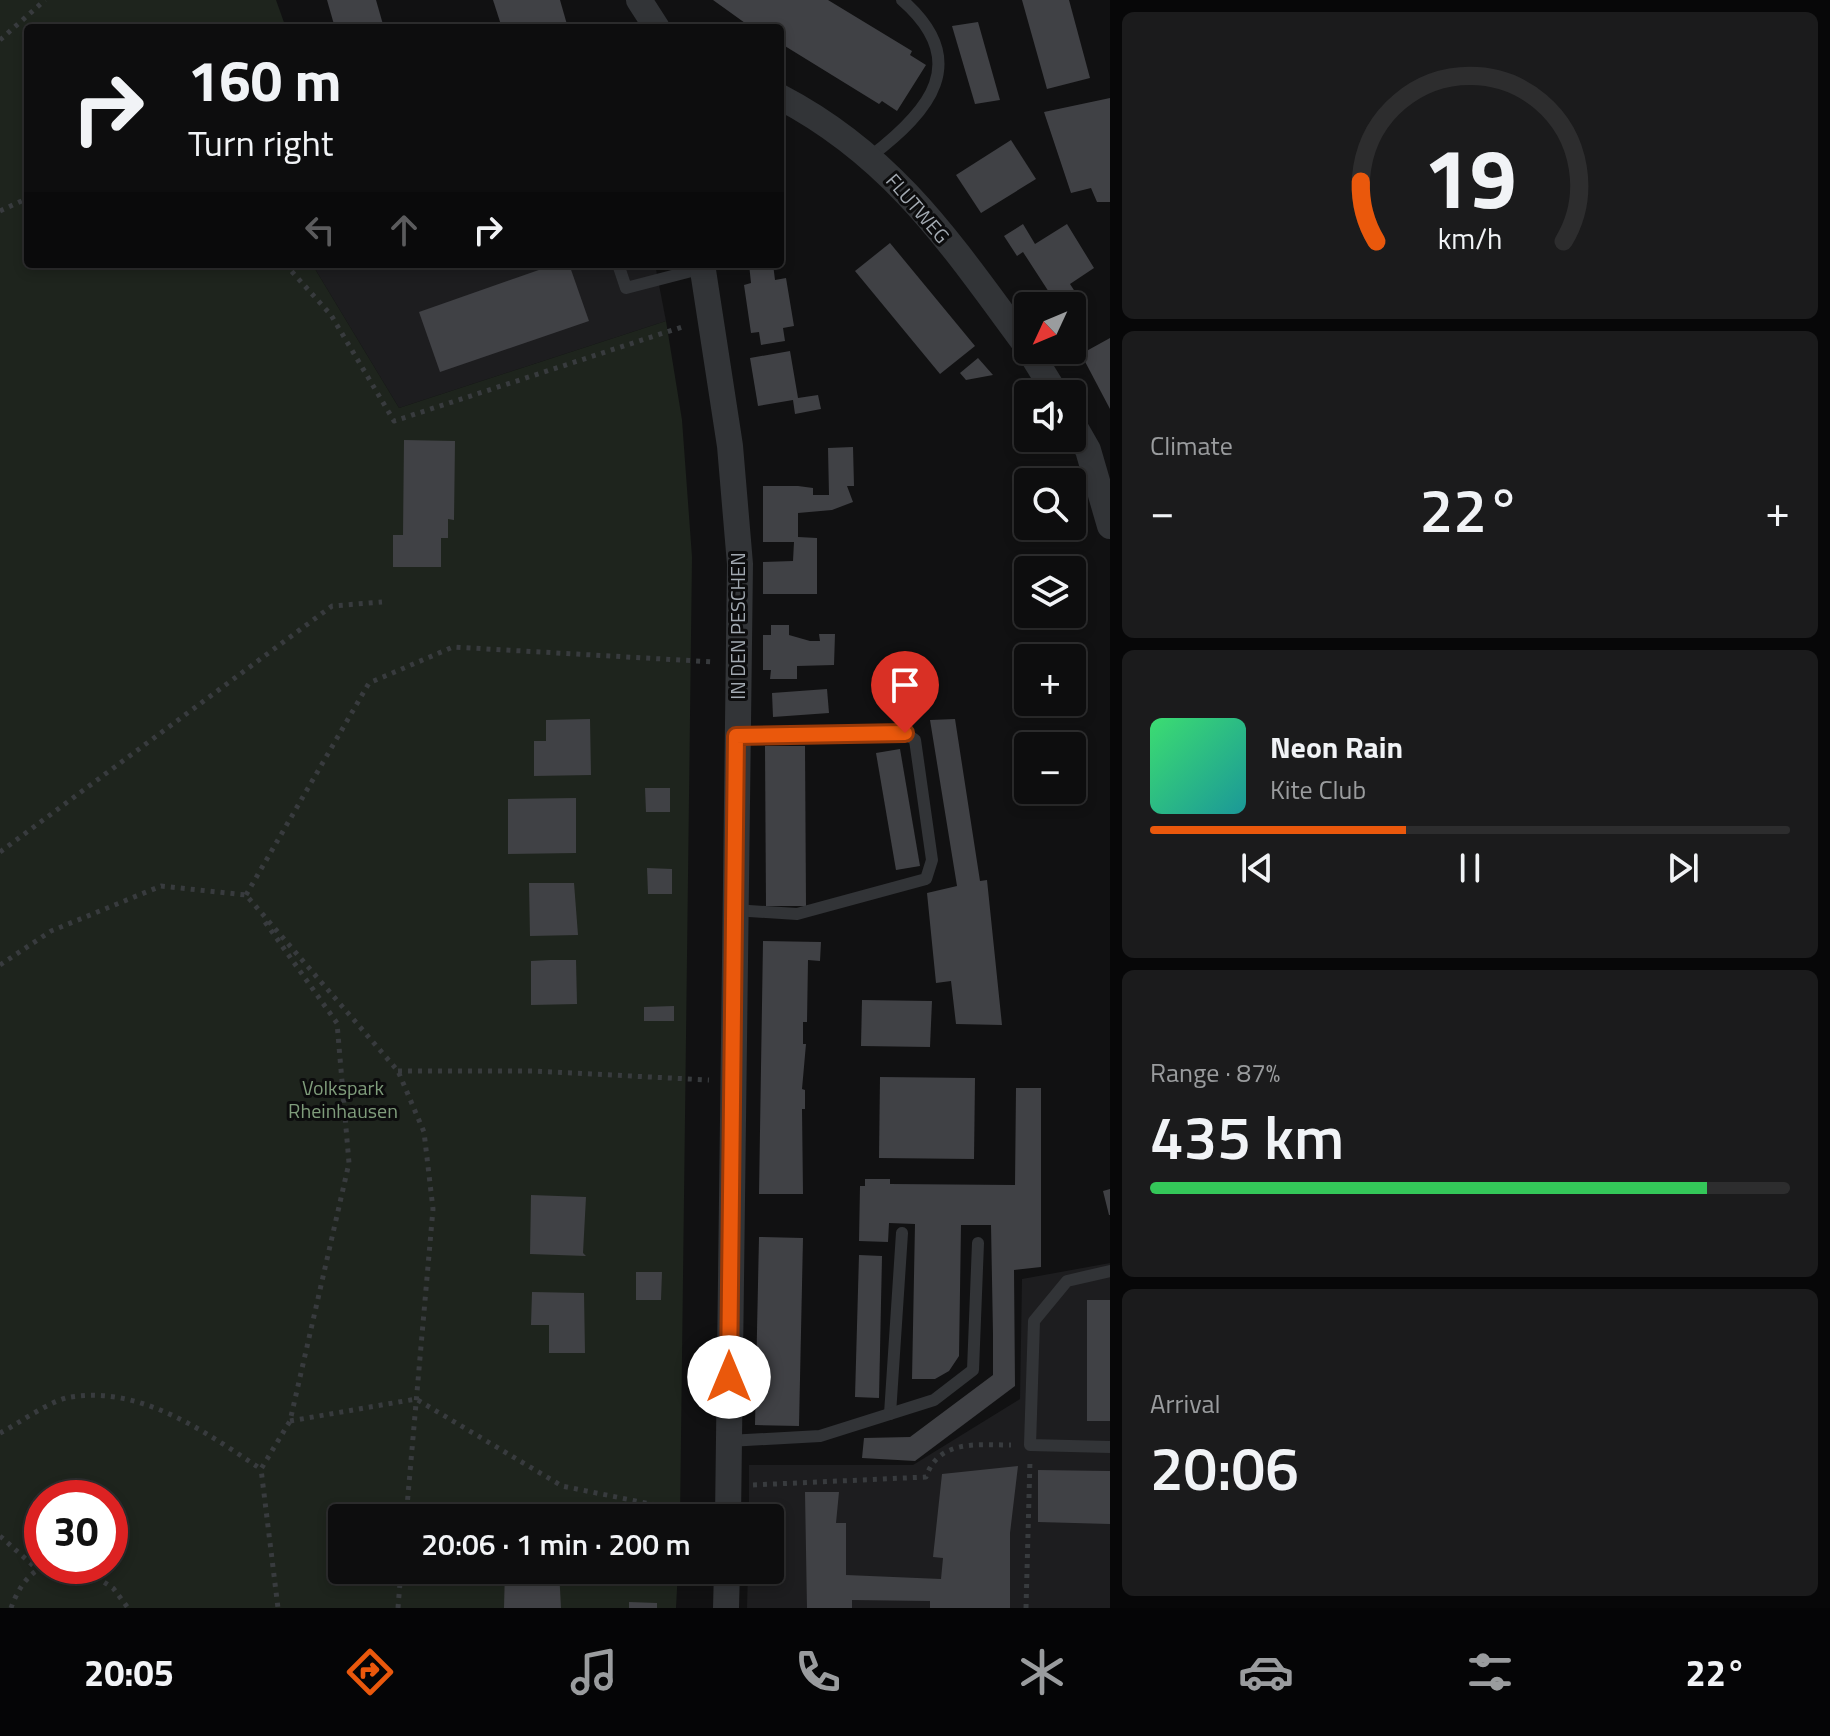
<!DOCTYPE html>
<meta charset="utf-8">
<style>
body{margin:0;font-family:"Titillium Web",sans-serif;background:#1b1b1c;color:#f1f3f6;height:100vh;display:flex;flex-direction:column;font-size:30px;white-space:nowrap}
*{box-sizing:border-box;margin:0}
p{font-size:26px;color:#9a9c9e}
.icon{flex:none;width:44px;height:44px;fill:none;stroke:currentColor;stroke-width:2;stroke-linecap:round;stroke-linejoin:round}
.map{position:relative;flex:1;overflow:hidden}
.side{display:flex;flex-direction:column;gap:12px;padding:12px;background:#070708;width:720px}
.side>*{flex:none}
.guide{position:absolute;left:24px;top:24px;width:760px;height:244px;border-radius:8px;box-shadow:0 4px 12px #0003,0 0 0 2px #2d2d2e;background:#0d0d0e;color:#f1f3f6;overflow:hidden}
.needle{width:52px;rotate:226deg}
.controls{position:absolute;left:1014px;top:292px;display:grid;gap:16px}
.controls a{display:grid;place-items:center;width:72px;height:72px;border-radius:8px;background:#0d0d0e;box-shadow:0 4px 12px #0003,0 0 0 2px #2d2d2e;font-size:40px}
.speed{position:absolute;left:24px;top:1480px;display:flex;gap:16px;font-size:40px;font-weight:700;text-align:center}
.speed>*{display:grid;place-content:center;width:104px;height:104px;border-radius:50%;background:#0d0d0e;box-shadow:0 4px 12px #0003,0 0 0 2px #2d2d2e;line-height:1}
.speed .limit{border:12px solid #d22;background:#fff;color:#111}
.pin{position:absolute;display:grid;place-items:center;width:68px;height:68px;color:#fff;margin:-82px -34px;border-radius:50% 50% 50% 0;rotate:-45deg;box-shadow:0 0 8px #0007}
.pin .icon{rotate:45deg}
.me{position:absolute;width:88px;margin:-44px;rotate:0deg;stroke-linejoin:round;filter:drop-shadow(0 0 6px #0008)}
.turn{display:flex;align-items:center;gap:28px;height:168px;padding:0 32px;font-size:36px}
.turn .icon{width:104px;height:104px;stroke-width:2.5}
.turn b{display:block;font-size:56px;line-height:68px}
.lanes{display:flex;align-items:center;height:76px;padding:0 32px;background:#0003;justify-content:center;gap:40px;direction:ltr}
.lanes .off{opacity:.35}
.big{font-size:60px;font-weight:600;line-height:1.1}
.side .widget{flex:1;display:flex;flex-direction:column;justify-content:center;gap:12px;min-width:0;padding:0 28px;border-radius:12px;background:#1b1b1c}
.side .dial{align-items:center;gap:0}
.dial svg{height:208px;overflow:visible;fill:none;stroke:#2d2d2e;stroke-width:7;stroke-linecap:round;text-anchor:middle}
.dial text{fill:#f1f3f6;stroke:none}
.song{display:flex;align-items:center;gap:24px}
.cover{width:96px;height:96px;border-radius:12px;background:linear-gradient(135deg,hsl(140 70% 55%),hsl(180 70% 35%))}
.played{height:8px;border-radius:4px;background:linear-gradient(90deg,#ea580c 40%,#2d2d2e 40%)}
.keys{display:flex;justify-content:space-around;direction:ltr}
.heat{display:flex;justify-content:space-between;align-items:center;font-size:44px;direction:ltr}
.charge{height:12px;border-radius:6px;background:linear-gradient(90deg,#34c759 87%,#2d2d2e 0)}
.trip{position:absolute;left:328px;top:1504px;width:456px;height:80px;border-radius:8px;background:#0d0d0e;box-shadow:0 4px 12px #0003,0 0 0 2px #2d2d2e;font-weight:600;line-height:80px;text-align:center}
.tabs{display:flex;height:128px;justify-content:space-around;align-items:center;background:#050506;color:#9a9c9e}
.tabs .icon{width:56px;height:56px}
.tabs .selected{color:#ea580c}
.tabs b{font-size:36px;color:#f1f3f6}
main{display:flex;flex:1;min-height:0}
.map>svg:first-child{display:block}
</style>
<main>
<div class="map">
<svg width="1110" height="1608" viewBox="0 0 1110 1608">
<rect width="100%" height="100%" fill="#111112"/>
<g fill="#1d1d1f">
<polygon points="312,264 655,264 666,321 399,408"/>
<polygon points="1110,1263 1110,1608 747,1608 748,1570 770,1570 770,1518 749,1518 749,1465 913,1465 1020,1399 1022,1279"/>
</g>
<path fill="#1e241d" fill-rule="evenodd" d="M0,0H276L286,28H28V264H312L399,408L666,321L682,420L692,557L680,1518H342V1570H678L676,1608H0ZM42,1498H110V1566H42Z"/>
<g fill="#404145">
<polygon points="327,0 376,0 384,28 335,28"/>
<polygon points="493,0 560,0 568,28 502,28"/>
<polygon points="713,0 828,0 912,51 910,55 926,65 897,111 882,101 879,104 780,43 780,28 752,28"/>
<polygon points="1022,0 1069,0 1090,78 1047,89"/>
<polygon points="978,22 1000,100 975,104 952,26"/>
<polygon points="1110,98 1110,202 1097,202 1091,188 1071,193 1044,112"/>
<polygon points="1011,140 1036,179 981,213 956,175"/>
<polygon points="780,221 786,253 780,255"/>
<polygon points="1023,224 1035,244 1067,224 1094,268 1070,284 1083,304 1072,310 1072,306 1058,306 1023,252 1017,256 1004,236"/>
<polygon points="890,243 975,346 940,374 855,271"/>
<polygon points="556,264 569,264 589,321 440,372 419,312"/>
<polygon points="749,264 773,264 775,280 786,278 794,326 783,328 785,341 761,345 759,332 751,333 744,285 751,283"/>
<polygon points="1110,338 1110,409 1081,354"/>
<polygon points="790,351 798,398 818,395 821,409 795,414 793,400 758,406 750,358"/>
<polygon points="978,358 993,375 966,380 960,373"/>
<polygon points="404,440 455,441 454,520 448,519 448,538 441,538 441,567 393,567 393,535 403,535"/>
<polygon points="853,447 854,486 847,486 853,502 832,510 798,513 798,537 817,538 817,594 763,594 763,562 793,561 794,542 763,542 763,486 798,486 813,488 813,495 829,495 828,448"/>
<polygon points="771,625 789,625 789,635 810,641 820,641 819,634 835,634 834,665 797,666 797,679 770,679 771,670 763,670 763,635 771,635"/>
<polygon points="827,689 829,713 773,717 772,693"/>
<polygon points="590,719 591,775 534,776 534,741 546,741 546,720"/>
<polygon points="955,719 980,881 987,880 1002,1025 956,1024 951,981 936,983 927,893 957,886 930,720"/>
<polygon points="765,746 805,746 806,906 766,906"/>
<polygon points="900,749 920,866 896,870 876,753"/>
<polygon points="645,788 670,788 670,812 646,812"/>
<polygon points="576,798 576,853 508,854 508,799"/>
<polygon points="647,868 672,869 672,894 648,894"/>
<polygon points="529,883 574,883 578,935 530,936"/>
<polygon points="763,941 821,942 820,961 808,960 807,1022 803,1022 803,1044 806,1044 802,1089 805,1090 805,1109 802,1109 803,1194 759,1194"/>
<polygon points="550,960 576,960 577,1004 531,1005 531,961"/>
<polygon points="862,1000 932,1001 930,1047 861,1046"/>
<polygon points="674,1006 674,1021 644,1021 644,1007"/>
<polygon points="880,1077 975,1078 974,1159 879,1158"/>
<polygon points="1016,1088 1041,1088 1041,1267 1014,1270 1015,1386 915,1461 862,1458 864,1438 910,1437 993,1375 993,1334 991,1225 961,1225 959,1356 949,1371 935,1379 912,1379 915,1224 889,1223 888,1242 859,1241 860,1186 865,1186 865,1179 890,1179 890,1184 1015,1185"/>
<polygon points="1110,1189 1110,1215 1109,1215 1103,1191"/>
<polygon points="531,1195 586,1197 583,1253 586,1256 530,1254"/>
<polygon points="759,1237 803,1238 799,1426 755,1425"/>
<polygon points="859,1255 882,1256 879,1398 855,1397"/>
<polygon points="636,1272 662,1272 661,1300 636,1300"/>
<polygon points="532,1292 584,1293 585,1353 549,1353 549,1325 531,1325"/>
<rect x="1087" y="1300" width="23" height="121"/>
<polygon points="1018,1466 1010,1533 1010,1608 930,1608 930,1601 852,1600 852,1608 807,1608 805,1492 839,1492 836,1523 846,1523 846,1575 941,1579 943,1558 933,1557 942,1474"/>
<polygon points="1038,1470 1110,1471 1110,1524 1038,1522"/>
<polygon points="505,1570 559,1570 561,1608 504,1608"/>
<polygon points="629,1602 657,1603 657,1608 629,1608"/>
</g>
<g fill="none" stroke-linecap="round" stroke-linejoin="round">
<g stroke="#383b3e" stroke-width="5" stroke-dasharray="4 6" stroke-linecap="butt">
<polyline points="0,40 45,0"/>
<polyline points="0,211 28,198"/>
<polyline points="285,264 331,315 394,421 685,326"/>
<polyline points="0,852 332,606 382,602"/>
<polyline points="246,895 369,683 453,647 715,662"/>
<polyline points="265,922 337,1023 349,1163 290,1421 261,1469 278,1608"/>
<polyline points="0,965 51,931 161,886 246,895 398,1071 424,1132 433,1209 406,1518"/>
<polyline points="398,1071 532,1071 709,1080"/>
<polyline points="290,1421 416,1399 562,1486 705,1515"/>
<path d="M0,1433C18,1424 52,1399 71,1397C142,1386 205,1432 261,1469"/>
<path d="M753,1485L926,1477C939,1439 977,1445 1011,1445"/>
<polyline points="0,1536 37,1569"/>
<polyline points="79,1566 113,1588 128,1608"/>
<path d="M11,1608C17,1591 28,1572 46,1566"/>
<polyline points="398,1608 401,1570"/>
<polyline points="1026,1608 1030,1460"/>
</g>
<g stroke="#323437" stroke-width="12">
<path d="M871,156C930,111 972,61 902,0"/>
<polyline points="618,264 626,288 703,268"/>
<polyline points="734,910 797,914 926,879 932,860 915,740 905,733 736,736"/>
<polyline points="1110,1271 1067,1281 1034,1321 1030,1445 1110,1447"/>
<polyline points="890,1414 902,1233"/>
<polyline points="728,1441 820,1436 934,1400 973,1370 978,1243"/>
</g>
<g stroke="#323437" stroke-width="26">
<polyline points="639,0 657,28"/>
<path d="M780,97C895,157 953,247 1028,348"/>
<polyline points="702,264 730,446 740,564 728,1518"/>
<polyline points="1029,350 1056,394"/>
<polyline points="1072,422 1088,450 1110,526"/>
<polyline points="726,1608 727,1570"/>
</g>
</g>
<g fill="none" stroke-linecap="round" stroke-linejoin="round">
<defs>
<polyline id="route" points="729,1377 736,736 905,733"/>
</defs>
<use href="#route" stroke="#983908" stroke-width="20"/>
<use href="#route" stroke="#ea580c" stroke-width="14"/>
</g>
<g text-anchor="middle" dominant-baseline="central" stroke-width="6" stroke-linejoin="round" paint-order="stroke">
<g font-size="20" fill="#a3aab2" stroke="#0c0c0d">
<text transform="translate(918 208) rotate(49)">FLUTWEG</text>
<text transform="translate(737 626) rotate(-90)">IN DEN PESCHEN</text>
</g>
<g font-size="20" fill="#7f9c7b" stroke="#0c0c0d">
<text x="343" y="1087">Volkspark<tspan x="343" dy="23">Rheinhausen</tspan></text>
</g>
</g>
</svg>
<div class="controls">
<a><svg class="needle" viewBox="-14 -14 28 28"><path d="M0-13l5 13h-10z" fill="#e53935"/><path d="M0 13l5-13h-10z" fill="#9a9c9e"/></svg></a>
<a><svg class="icon" aria-label="sound" viewBox="0 0 24 24"><path d="M4 9h4l5-4v14l-5-4H4zM17 9q2 3 0 6"/></svg></a>
<a><svg class="icon" aria-label="search" viewBox="0 0 24 24"><circle cx="10" cy="10" r="6"/><path d="M15 15l6 6"/></svg></a>
<a><svg class="icon" aria-label="layers" viewBox="0 0 24 24"><path d="M12 4l9 5-9 5-9-5zM3 14l9 5 9-5"/></svg></a>
<a>+</a>
<a>−</a>
</div>
<div class="speed"><div class="limit">30</div></div>
<div class="pin" style="left:905px;top:733px;background:#d93025"><svg class="icon" aria-label="arrive" viewBox="0 0 24 24"><path d="M6 21V4h12l-3 4 3 4H6"/></svg></div>
<svg class="me" style="left:729px;top:1377px" viewBox="-20 -20 40 40"><circle r="19" fill="#fff"/><path d="M0-13L10 11 0 6-10 11z" fill="#ea580c"/></svg>
<div class="trip">20:06 · 1 min · 200 m</div>
<div class="guide">
<div class="turn"><svg class="icon" aria-label="right" viewBox="0 0 24 24"><path d="M7 20v-9h11M14 6l5 5-5 5"/></svg><div><b>160 m</b>Turn right</div></div>
<div class="lanes"><svg class="icon off" aria-label="left" viewBox="0 0 24 24"><path d="M17 20v-9H6M10 6l-5 5 5 5"/></svg><svg class="icon off" aria-label="ahead" viewBox="0 0 24 24"><path d="M12 20V5M6 11l6-6 6 6"/></svg><svg class="icon" aria-label="right" viewBox="0 0 24 24"><path d="M7 20v-9h11M14 6l5 5-5 5"/></svg></div>
</div>
</div>
<section class="side">
<div class="widget dial"><svg viewBox="0 0 100 80">
<path d="M14 69A42 42 0 1 1 86 69"/>
<path d="M14 69A42 42 0 0 1 8 46" stroke="#ea580c"/>
<text x="50" y="56" font-size="32" font-weight="700">19</text>
<text x="50" y="72" font-size="11">km/h</text>
</svg></div>
<div class="widget"><p>Climate</p>
<div class="heat"><a>−</a><b class="big">22°</b><a>+</a></div>
</div>
<div class="widget">
<div class="song"><i class="cover"></i><div><b>Neon Rain</b><p>Kite Club</p></div></div>
<div class="played"></div>
<div class="keys"><svg class="icon" aria-label="previous" viewBox="0 0 24 24"><path d="M18 5L8 12l10 7zM5 5v14"/></svg><svg class="icon" aria-label="pause" viewBox="0 0 24 24"><path d="M8 5v14M16 5v14"/></svg><svg class="icon" aria-label="next" viewBox="0 0 24 24"><path d="M6 5l10 7-10 7zM19 5v14"/></svg></div>
</div>
<div class="widget"><p>Range · 87%</p><b class="big">435 km</b><div class="charge"></div></div>
<div class="widget"><p>Arrival</p><b class="big">20:06</b></div>
</section>
</main>
<nav class="tabs">
<b>20:05</b>
<svg class="icon selected" aria-label="directions" viewBox="0 0 24 24"><path d="M12 3l9 9-9 9-9-9zM9 14v-3h6M13 9l2 2-2 2"/></svg>
<svg class="icon" aria-label="music" viewBox="0 0 24 24"><path d="M9 18V5l10-2v13"/><circle cx="6" cy="18" r="3"/><circle cx="16" cy="16" r="3"/></svg>
<svg class="icon" aria-label="phone" viewBox="0 0 24 24"><path d="M5 4h4l2 5-3 2q2 4 5 5l2-3 5 2v4C11 20 4 13 5 4z"/></svg>
<svg class="icon" aria-label="climate" viewBox="0 0 24 24"><path d="M12 3v18M4 7l16 10M4 17L20 7"/></svg>
<svg class="icon" aria-label="car" viewBox="0 0 24 24"><path d="M5 17H2v-5l4-1 3-4h7l3 4 3 1v5h-3M9 17h6M6 11h13"/><circle cx="7" cy="17" r="2"/><circle cx="17" cy="17" r="2"/></svg>
<svg class="icon" aria-label="filters" viewBox="0 0 24 24"><path d="M4 7h16M4 17h16"/><circle cx="9" cy="7" r="2"/><circle cx="15" cy="17" r="2"/></svg>
<b>22°</b>
</nav>
